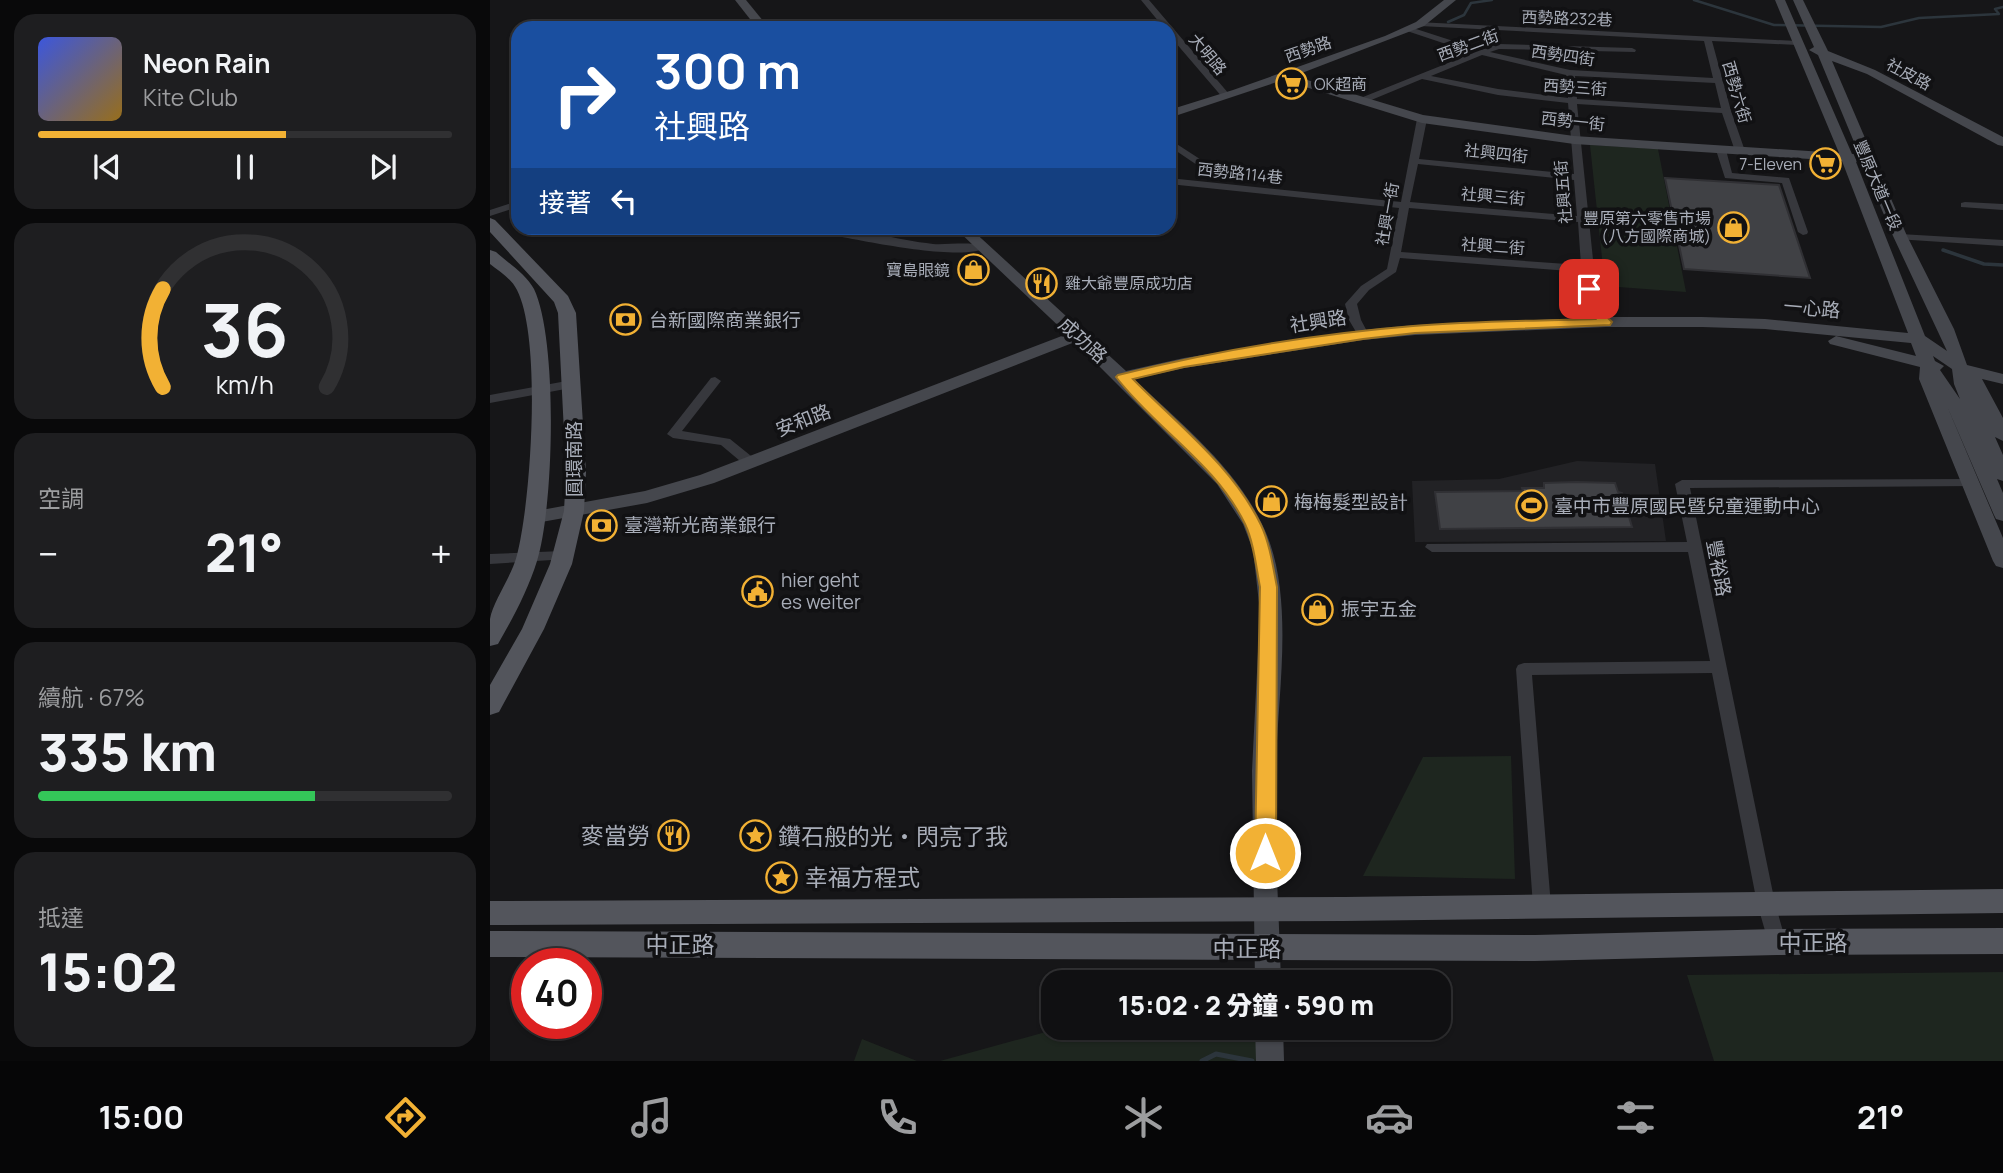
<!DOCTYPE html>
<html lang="zh-TW">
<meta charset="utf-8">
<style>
body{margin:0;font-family:Manrope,"Noto Sans TC",sans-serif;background:#1e1e20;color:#f1f3f6;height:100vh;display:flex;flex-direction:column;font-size:26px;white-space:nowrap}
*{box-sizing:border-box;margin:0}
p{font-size:23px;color:#9c9d9f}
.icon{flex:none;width:38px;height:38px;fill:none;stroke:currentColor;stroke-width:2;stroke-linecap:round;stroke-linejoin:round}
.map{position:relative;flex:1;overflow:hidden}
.side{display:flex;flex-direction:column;gap:14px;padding:14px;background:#09090a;width:490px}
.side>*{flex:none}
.hud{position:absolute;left:21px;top:21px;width:665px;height:214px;border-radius:21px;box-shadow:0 2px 5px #0004,0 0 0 2px #303032;background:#1a4fa0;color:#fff;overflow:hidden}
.speed{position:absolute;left:21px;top:948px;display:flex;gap:14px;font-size:35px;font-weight:700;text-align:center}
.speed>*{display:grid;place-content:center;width:91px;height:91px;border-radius:50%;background:#101012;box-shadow:0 2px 5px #0004,0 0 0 2px #303032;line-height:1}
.speed .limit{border:10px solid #d22;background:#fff;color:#111}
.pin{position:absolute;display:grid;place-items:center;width:60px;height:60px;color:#fff;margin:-30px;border-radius:14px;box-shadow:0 4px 10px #0006}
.me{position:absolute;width:77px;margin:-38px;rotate:0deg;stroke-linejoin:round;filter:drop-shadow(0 0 5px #0008)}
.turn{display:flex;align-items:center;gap:24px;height:147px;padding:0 28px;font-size:32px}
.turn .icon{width:91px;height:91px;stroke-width:2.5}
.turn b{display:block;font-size:49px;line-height:60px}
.then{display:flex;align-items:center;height:66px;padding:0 28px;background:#0003;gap:14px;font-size:26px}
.big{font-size:52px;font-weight:800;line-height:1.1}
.side .tile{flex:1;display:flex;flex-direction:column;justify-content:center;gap:10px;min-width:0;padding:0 24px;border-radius:21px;background:#1e1e20}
.side .dial{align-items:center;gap:0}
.dial svg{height:182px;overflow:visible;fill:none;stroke:#303032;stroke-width:7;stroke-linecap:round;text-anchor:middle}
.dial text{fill:#f1f3f6;stroke:none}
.song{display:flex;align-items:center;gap:21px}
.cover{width:84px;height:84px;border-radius:10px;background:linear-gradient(135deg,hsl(230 70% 55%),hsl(40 70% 35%))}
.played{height:7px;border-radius:4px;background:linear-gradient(90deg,#f2b134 60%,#303032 60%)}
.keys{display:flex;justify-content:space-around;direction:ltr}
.heat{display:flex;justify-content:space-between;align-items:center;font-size:38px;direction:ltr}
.charge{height:10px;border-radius:5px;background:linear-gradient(90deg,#34c759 67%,#303032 0)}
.trip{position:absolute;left:551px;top:970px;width:410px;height:70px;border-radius:21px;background:#101012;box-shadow:0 2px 5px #0004,0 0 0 2px #303032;font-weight:800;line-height:70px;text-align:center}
.menu{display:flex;height:112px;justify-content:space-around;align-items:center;background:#060607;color:#9c9d9f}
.menu .icon{width:49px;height:49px}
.menu .selected{color:#f2b134}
.menu b{font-size:32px;color:#f1f3f6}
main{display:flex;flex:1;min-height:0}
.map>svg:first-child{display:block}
</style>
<main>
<section class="side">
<div class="tile">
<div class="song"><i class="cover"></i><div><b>Neon Rain</b><p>Kite Club</p></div></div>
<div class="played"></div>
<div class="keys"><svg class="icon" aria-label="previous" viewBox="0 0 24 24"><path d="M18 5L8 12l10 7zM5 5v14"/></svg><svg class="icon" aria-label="pause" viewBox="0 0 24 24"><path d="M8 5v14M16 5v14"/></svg><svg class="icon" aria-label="next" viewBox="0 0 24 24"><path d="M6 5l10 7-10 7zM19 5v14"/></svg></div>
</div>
<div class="tile dial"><svg viewBox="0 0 100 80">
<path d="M14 69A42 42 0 1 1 86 69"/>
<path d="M14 69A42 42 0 0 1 14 26" stroke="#f2b134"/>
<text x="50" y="56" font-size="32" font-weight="700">36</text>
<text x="50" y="72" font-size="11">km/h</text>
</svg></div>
<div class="tile"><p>空調</p>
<div class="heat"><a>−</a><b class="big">21°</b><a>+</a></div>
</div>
<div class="tile"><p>續航 · 67%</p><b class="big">335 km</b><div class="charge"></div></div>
<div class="tile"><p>抵達</p><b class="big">15:02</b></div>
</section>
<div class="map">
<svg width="1513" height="1061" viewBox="0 0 1513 1061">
<rect width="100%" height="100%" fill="#161618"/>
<polygon fill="#222225" points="1087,461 1165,464 1176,541 925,542 922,481 1009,479"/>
<g fill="#1e261f">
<polygon points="1100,145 1168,149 1196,292 1115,286"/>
<polygon points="1021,756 1025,879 873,876 933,757"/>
<polygon points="1513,972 1513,1061 1224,1061 1197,975"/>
<polygon points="617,1027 791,1027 792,1061 450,1061 563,1030"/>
<polygon points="372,1039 427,1061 364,1061"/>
</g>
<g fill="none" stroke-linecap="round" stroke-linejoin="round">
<g stroke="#2c353c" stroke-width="2.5">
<polyline points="1204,0 1284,25 1391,27 1429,18 1509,14 1505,9 1513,7"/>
<polyline points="958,22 974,15 981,3 1002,0"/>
</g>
<polyline stroke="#2c353c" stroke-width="3.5" points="1453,250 1494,264 1513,265"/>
<polyline stroke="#2c353c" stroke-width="5" points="712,1061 726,1054 762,1061"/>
</g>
<g fill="#404145" stroke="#303034" stroke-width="2">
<polygon points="1175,178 1289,185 1320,278 1194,269"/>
<polygon points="1086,482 1125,483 1128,492 1132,493 1142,527 950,529 945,492 1033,491 1032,488 1054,488 1054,483"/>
</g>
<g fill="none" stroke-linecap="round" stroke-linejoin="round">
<g fill="#37383d" fill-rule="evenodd">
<polygon points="651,0 659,0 739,94 739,98 733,98 679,35 679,28 674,28"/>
<path d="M927,22L1307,41L1311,43L1307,45L1222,41L1241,111L1255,151L1253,153L1245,151L1232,113L1087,104L1108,308L1120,320V324H1112L1096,309L1092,272L910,258L906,272L879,290L867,304L871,320L879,335L873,339L869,337L859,320L855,304L871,286L897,269L909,208L679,184V178L911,202L927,119L932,116L937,119L929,159L1084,174L1078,103L1008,95L932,79L874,103H868V99L983,53L917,31L916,29L920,27L991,50L1008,44L1142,48L1146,50L1145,52L1009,49L1000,52L1080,70L1223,78L1214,41L930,26H927ZM992,55L1076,75L1078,98L1008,89L941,76ZM1085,76L1225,83L1231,108L1087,99ZM928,164L1084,180L1087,216L920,202ZM919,208L1088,222L1091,265L911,252Z"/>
<polygon points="679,139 716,163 716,167 710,167 679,146"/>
<polygon points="1231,147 1236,150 1242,173 1299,178 1318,232 1317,234 1313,235 1308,232 1292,183 1235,178 1226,150"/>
<polygon points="28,201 28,207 0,216 0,210"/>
<polygon points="1475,202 1513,204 1513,210 1471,207 1471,203"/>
<path d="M317,228C356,224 403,240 443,244C456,245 489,241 497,247C473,264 355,237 322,231Z"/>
<polygon points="1410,234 1513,240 1513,246 1406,239 1406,235"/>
<polygon points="225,377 231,381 192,431 240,439 266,460 268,463 266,466 256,466 231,445 183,438 177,434 221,378"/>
<polygon points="82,380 86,381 88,384 86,387 0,403 0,395"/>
<polygon points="1480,479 1487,483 1485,486 1200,488 1285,903 1296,942 1294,948 1287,950 1280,948 1267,903 1222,673 1042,675 1061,906 1059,912 1052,914 1045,912 1043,906 1026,669 1028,665 1034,663 1220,661 1198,552 942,552 935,547 937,544 1197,542 1185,484 1192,480"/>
<polygon points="73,551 78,553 80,556 78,559 0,564 0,554"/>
</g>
<g fill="#45474d" fill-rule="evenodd">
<polygon points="245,0 256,0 279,28 267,28"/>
<path d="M954,0H966L934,26L804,76L933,115L1084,136L1349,153L1285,0H1295L1362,154H1369L1328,55L1319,50L1324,47L1303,0H1313L1338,51L1385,70L1513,137V146L1508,145L1377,74L1342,61L1417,236L1464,329L1477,365L1513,374V384L1492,379L1513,418V441L1505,437L1513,455V481L1507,479L1513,493V521L1506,519L1504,515L1457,406L1513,538V568L1506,566L1503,561L1429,379L1430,367L1340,344L1338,341L1346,336L1426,356L1421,343L1275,329L1212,327H1116L925,335L873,340L694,368L644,379C689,422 743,465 771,522C807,592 787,693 786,769C784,840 789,911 791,982H765L762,771L770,612L763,550L753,524L727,484L585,342L224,483L157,503L46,523L39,521L36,517L39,513L46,511L155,491L210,475L577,334L465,228H480L636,371L694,358L873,330L925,325L1116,317H1212L1275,319L1418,333L1352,161L1084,144L932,123L793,80L679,118V110L743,90L895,36L926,22ZM1366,162L1372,163L1403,236L1457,351L1435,336ZM1443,356L1462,369L1464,384L1470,399L1450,370L1454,366L1445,361Z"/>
<polygon points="765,1027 793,1027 794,1061 766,1061"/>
</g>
<g fill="#53555c" fill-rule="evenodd">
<polygon points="0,218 5,220 78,296 86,313 96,472 94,511 82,564 54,629 9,712 0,715 0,685 32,629 60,564 74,511 76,472 68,313 64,302 0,232"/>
<path d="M0,250L6,252C18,263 36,274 44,289C68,340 64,507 47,561C38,590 23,618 8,644L0,646C0,638 0,628 0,619C3,601 22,576 27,555C41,501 52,339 27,290C22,279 9,271 0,264Z"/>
<polygon points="1513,889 1513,913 854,921 0,925 0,901 854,897"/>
<polygon points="1513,928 1513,954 1287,955 1045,961 0,957 0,931 1045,935 1287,929"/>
</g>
</g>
<path fill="#f2b134" stroke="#9d7322" stroke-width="2" d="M1099,285L1106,289L1108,308L1122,322L1120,325L925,333L873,339L694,367L643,379C687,424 743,467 771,525C780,544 783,567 787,587L786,853L783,859L775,862L768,859L765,853L770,587C766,567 764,543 755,524C726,464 666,429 626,377L628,375C724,351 825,334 923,326C983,321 1045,321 1105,319L1096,309L1093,289Z"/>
<defs>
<symbol id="supermarket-ring" viewBox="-11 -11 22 22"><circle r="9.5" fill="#111113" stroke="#f2b134" stroke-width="1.5"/><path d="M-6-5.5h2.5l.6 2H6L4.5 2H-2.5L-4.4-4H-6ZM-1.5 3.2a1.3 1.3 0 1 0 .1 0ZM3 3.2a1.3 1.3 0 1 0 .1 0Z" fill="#f2b134"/></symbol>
<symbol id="shop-ring" viewBox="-11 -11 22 22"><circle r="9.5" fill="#111113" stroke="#f2b134" stroke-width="1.5"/><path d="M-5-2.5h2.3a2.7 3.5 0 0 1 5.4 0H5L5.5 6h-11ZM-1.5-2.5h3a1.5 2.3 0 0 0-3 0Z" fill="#f2b134"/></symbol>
<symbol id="restaurant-ring" viewBox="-11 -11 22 22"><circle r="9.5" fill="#111113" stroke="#f2b134" stroke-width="1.5"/><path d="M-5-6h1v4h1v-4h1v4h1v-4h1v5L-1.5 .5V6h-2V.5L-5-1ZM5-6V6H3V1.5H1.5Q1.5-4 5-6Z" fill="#f2b134"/></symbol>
<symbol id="bank-ring" viewBox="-11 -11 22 22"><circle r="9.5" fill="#111113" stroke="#f2b134" stroke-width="1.5"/><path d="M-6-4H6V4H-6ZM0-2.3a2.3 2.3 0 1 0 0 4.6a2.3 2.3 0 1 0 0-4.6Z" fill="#f2b134"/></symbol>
<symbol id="stadium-ring" viewBox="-11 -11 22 22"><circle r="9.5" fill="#111113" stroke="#f2b134" stroke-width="1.5"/><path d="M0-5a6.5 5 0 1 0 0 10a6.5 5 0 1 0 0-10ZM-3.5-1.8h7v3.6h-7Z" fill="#f2b134"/></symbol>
<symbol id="civic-ring" viewBox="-11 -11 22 22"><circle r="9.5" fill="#111113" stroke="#f2b134" stroke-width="1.5"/><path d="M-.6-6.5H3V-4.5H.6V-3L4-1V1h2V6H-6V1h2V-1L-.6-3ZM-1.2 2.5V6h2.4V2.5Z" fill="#f2b134"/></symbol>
<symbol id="sight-ring" viewBox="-11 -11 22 22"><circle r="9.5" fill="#111113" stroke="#f2b134" stroke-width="1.5"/><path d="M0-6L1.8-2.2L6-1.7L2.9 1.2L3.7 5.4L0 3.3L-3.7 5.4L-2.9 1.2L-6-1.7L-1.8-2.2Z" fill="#f2b134"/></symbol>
</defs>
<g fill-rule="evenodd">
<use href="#supermarket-ring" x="784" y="66" width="35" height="35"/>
<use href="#supermarket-ring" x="1318" y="146" width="35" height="35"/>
<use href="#shop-ring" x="1226" y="210" width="35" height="35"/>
<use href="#shop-ring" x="466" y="252" width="35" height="35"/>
<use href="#restaurant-ring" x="534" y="266" width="35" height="35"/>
<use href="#bank-ring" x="118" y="302" width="35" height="35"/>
<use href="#shop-ring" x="764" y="484" width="35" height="35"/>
<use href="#stadium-ring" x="1024" y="488" width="35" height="35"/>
<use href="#bank-ring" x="94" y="508" width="35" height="35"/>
<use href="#civic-ring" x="250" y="574" width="35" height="35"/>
<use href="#shop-ring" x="810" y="592" width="35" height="35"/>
<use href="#restaurant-ring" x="166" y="818" width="35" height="35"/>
<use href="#sight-ring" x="248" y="818" width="35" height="35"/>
<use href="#sight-ring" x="274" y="860" width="35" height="35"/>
</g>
<g text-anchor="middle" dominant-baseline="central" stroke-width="7" stroke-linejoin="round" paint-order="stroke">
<g font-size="16" fill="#a8adb8" stroke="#111113">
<text transform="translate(1077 18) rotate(2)">西勢路232巷</text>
<text transform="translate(978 45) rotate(-20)">西勢二街</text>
<text transform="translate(818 49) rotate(-19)">西勢路</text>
<text transform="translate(718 54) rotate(50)">大明路</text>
<text transform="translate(1073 55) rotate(8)">西勢四街</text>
<text transform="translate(1419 74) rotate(28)">社皮路</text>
<text transform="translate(1085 87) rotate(4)">西勢三街</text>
<text transform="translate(1247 92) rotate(74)">西勢六街</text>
<text transform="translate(1083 121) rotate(6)">西勢一街</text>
<text transform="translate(1006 153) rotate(6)">社興四街</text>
<text transform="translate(750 173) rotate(6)">西勢路114巷</text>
<text transform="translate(1388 185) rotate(67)">豐原大道一段</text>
<text transform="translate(1073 192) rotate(-95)">社興五街</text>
<text transform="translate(1003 196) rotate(5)">社興三街</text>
<text transform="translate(897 214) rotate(-80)">社興一街</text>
<text transform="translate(1003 246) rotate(4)">社興二街</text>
</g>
<g font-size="16" fill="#a8adb8" stroke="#111113" text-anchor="end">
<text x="824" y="84" text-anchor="start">OK超商</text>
<text x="1312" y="164">7-Eleven</text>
<text x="1221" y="218">豐原第六零售市場<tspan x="1221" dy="18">(八方國際商城)</tspan></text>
<text x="460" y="270">寶島眼鏡</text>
<text x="575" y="283" text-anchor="start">雞大爺豐原成功店</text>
</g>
<g font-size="19" fill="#a8adb8" stroke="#111113">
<text transform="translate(1322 308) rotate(5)">一心路</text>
<text transform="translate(828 321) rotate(-9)">社興路</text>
<text transform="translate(593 340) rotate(42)">成功路</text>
<text transform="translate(313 420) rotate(-21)">安和路</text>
<text transform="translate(84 459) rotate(-90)">圓環南路</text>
<text transform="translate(1229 568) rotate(79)">豐裕路</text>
</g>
<g font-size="19" fill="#a8adb8" stroke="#111113" text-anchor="start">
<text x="159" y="320">台新國際商業銀行</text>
<text x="804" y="502">梅梅髮型設計</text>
<text x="1064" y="506">臺中市豐原國民暨兒童運動中心</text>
<text x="134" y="525">臺灣新光商業銀行</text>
<text x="291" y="580">hier geht<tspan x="291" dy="22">es weiter</tspan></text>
<text x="851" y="609">振宇五金</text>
</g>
<g font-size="23" fill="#a8adb8" stroke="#111113" text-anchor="start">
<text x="160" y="835" text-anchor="end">麥當勞</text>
<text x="288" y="836">鑽石般的光‧閃亮了我</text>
<text x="315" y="877">幸福方程式</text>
</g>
<g font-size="23" fill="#a8adb8" stroke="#111113">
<text x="1323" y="942">中正路</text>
<text x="190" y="944">中正路</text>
<text x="757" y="948">中正路</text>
</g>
</g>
</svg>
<div class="speed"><div class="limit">40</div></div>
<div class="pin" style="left:1099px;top:289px;background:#d93025"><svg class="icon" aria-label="arrive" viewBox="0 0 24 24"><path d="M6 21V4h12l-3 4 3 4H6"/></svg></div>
<svg class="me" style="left:775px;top:853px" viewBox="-20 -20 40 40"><circle r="17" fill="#f2b134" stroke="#fff" stroke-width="3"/><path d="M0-11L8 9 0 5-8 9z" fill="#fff"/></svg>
<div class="trip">15:02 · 2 分鐘 · 590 m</div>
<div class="hud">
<div class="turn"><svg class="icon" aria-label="right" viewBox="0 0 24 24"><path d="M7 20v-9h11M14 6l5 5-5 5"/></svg><div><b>300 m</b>社興路</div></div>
<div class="then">接著<svg class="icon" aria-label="left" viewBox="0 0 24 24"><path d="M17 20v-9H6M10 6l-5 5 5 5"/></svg></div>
</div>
</div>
</main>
<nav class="menu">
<b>15:00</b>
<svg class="icon selected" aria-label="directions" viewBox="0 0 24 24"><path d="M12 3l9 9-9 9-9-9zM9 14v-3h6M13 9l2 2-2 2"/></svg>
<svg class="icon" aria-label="music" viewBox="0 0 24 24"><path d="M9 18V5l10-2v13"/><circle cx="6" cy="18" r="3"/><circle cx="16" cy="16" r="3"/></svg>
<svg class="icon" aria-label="phone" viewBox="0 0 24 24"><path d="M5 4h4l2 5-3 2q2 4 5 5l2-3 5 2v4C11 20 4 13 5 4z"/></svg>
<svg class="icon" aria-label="climate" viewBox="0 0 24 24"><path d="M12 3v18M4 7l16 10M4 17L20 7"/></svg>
<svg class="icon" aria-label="car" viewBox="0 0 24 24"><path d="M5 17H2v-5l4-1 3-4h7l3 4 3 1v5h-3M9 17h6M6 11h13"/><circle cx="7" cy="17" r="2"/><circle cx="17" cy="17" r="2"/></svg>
<svg class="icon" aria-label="filters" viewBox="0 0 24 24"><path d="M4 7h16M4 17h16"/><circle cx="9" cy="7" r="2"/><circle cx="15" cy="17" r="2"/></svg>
<b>21°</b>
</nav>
